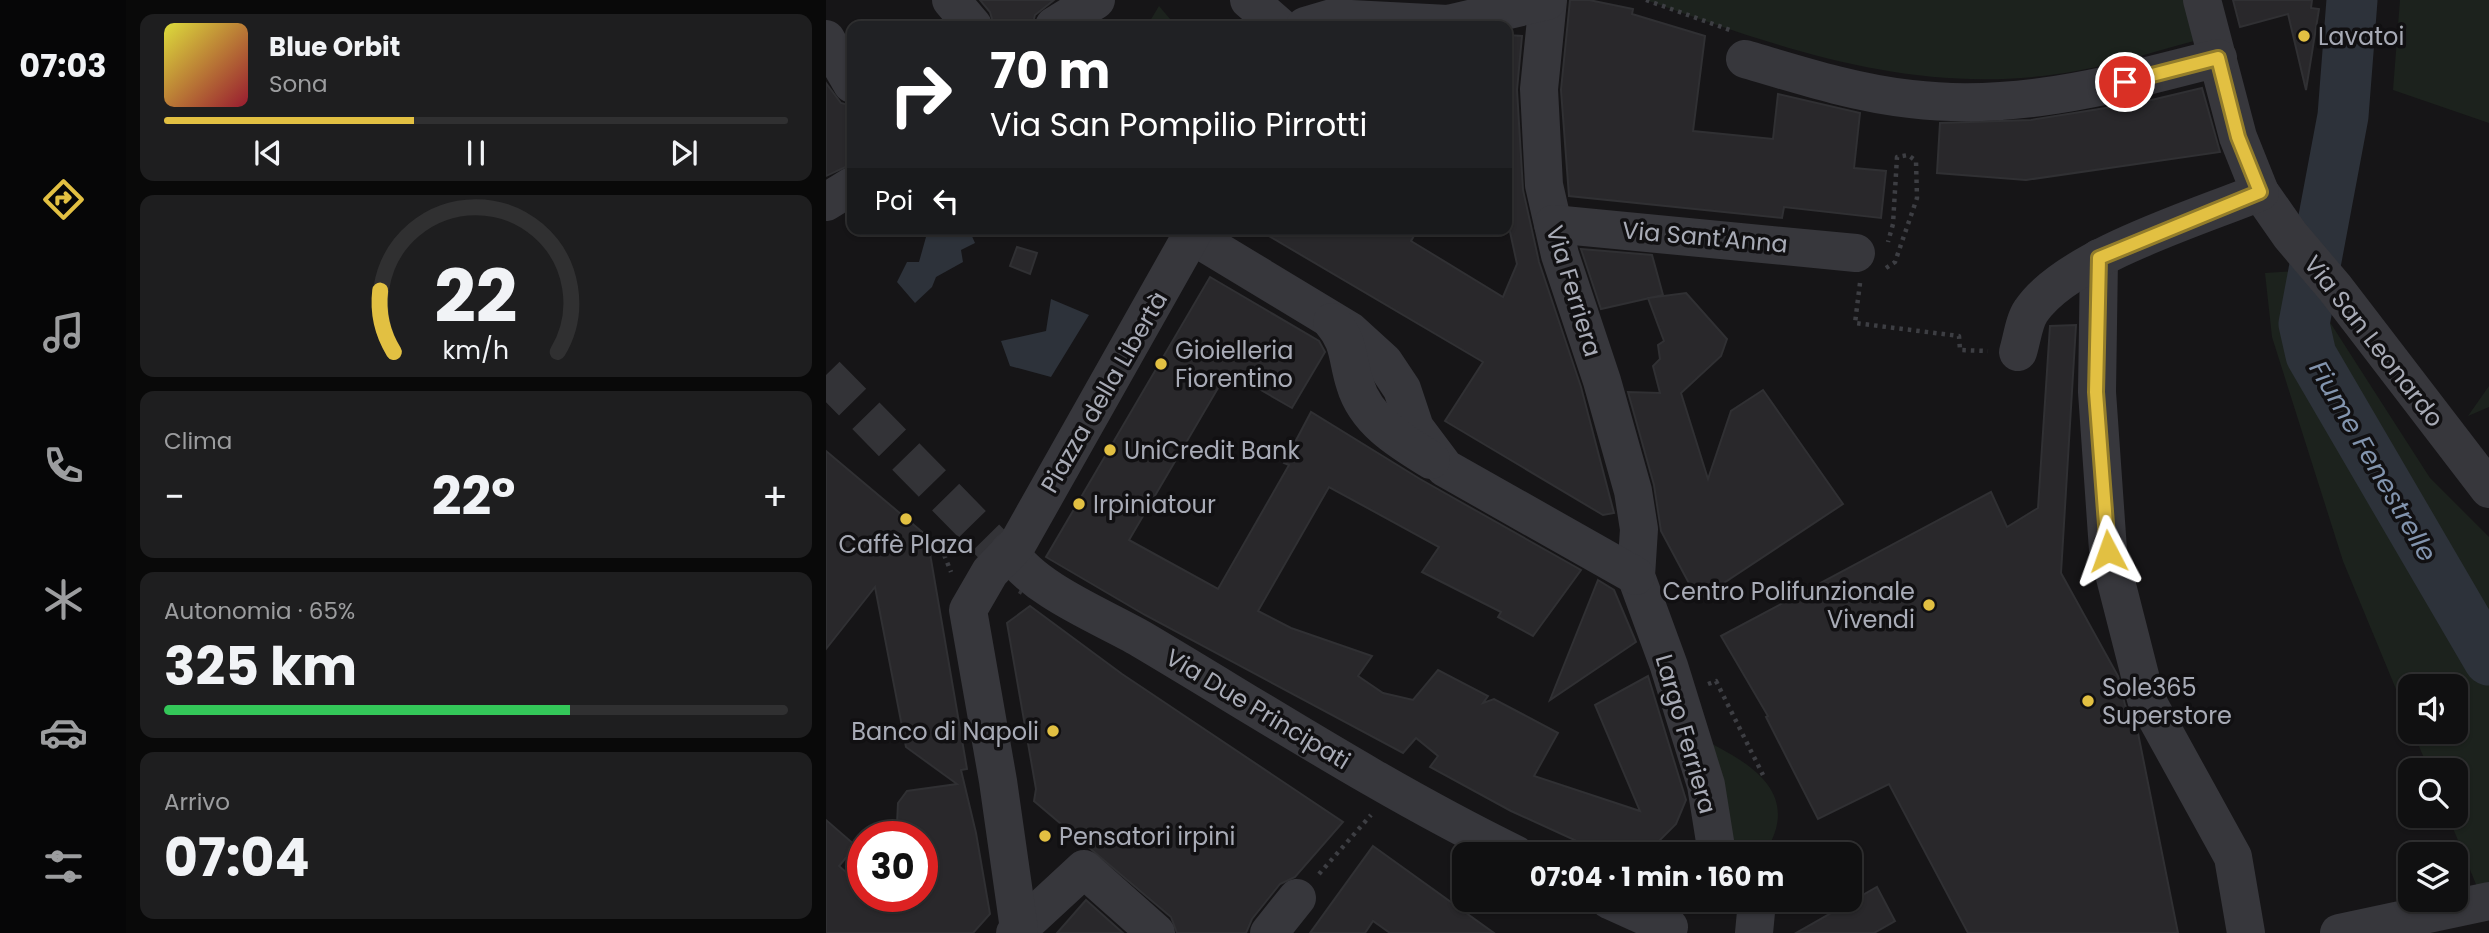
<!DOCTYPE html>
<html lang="it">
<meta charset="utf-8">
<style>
body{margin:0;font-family:Poppins,sans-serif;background:#1e1e1f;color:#f1f3f6;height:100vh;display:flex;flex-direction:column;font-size:26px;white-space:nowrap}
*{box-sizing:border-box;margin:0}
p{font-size:23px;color:#9c9d9f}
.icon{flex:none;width:38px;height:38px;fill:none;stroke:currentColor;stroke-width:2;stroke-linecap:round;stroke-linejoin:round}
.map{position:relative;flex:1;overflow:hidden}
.sheet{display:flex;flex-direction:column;gap:14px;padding:14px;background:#090909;width:700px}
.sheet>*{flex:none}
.hud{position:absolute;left:21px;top:21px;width:665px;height:214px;border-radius:14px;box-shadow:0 2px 5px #0004,0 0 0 2px #303031;background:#202124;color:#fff;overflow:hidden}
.buttons{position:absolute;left:1572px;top:674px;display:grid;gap:14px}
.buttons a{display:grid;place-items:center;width:70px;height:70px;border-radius:14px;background:#101011;box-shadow:0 2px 5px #0004,0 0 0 2px #303031;font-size:35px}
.speed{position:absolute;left:21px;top:821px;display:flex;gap:14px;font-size:35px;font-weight:700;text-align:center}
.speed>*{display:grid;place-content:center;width:91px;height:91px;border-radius:50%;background:#101011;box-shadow:0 2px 5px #0004,0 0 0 2px #303031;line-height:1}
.speed .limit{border:10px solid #d22;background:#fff;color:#111}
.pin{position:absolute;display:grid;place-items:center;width:60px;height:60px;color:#fff;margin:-30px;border:4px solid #fff;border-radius:50%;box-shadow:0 2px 7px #0007}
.me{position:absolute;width:77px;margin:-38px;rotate:356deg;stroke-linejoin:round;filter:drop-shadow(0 0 5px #0008)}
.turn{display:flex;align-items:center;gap:24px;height:147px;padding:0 28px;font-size:32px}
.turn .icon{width:91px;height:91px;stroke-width:2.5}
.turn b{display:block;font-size:49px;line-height:60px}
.then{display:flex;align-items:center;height:66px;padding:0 28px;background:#0003;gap:14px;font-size:26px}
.big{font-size:52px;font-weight:700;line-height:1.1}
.sheet .card{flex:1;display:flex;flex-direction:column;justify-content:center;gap:10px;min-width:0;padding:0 24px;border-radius:14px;background:#1e1e1f}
.sheet .dial{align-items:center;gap:0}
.dial svg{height:182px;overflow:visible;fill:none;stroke:#303031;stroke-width:7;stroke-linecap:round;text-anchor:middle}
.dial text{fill:#f1f3f6;stroke:none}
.song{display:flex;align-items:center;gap:21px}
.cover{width:84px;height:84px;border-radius:10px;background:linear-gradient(135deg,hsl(60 70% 55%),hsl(350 70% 35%))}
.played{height:7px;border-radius:4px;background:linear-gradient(90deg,#e2c042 40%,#303031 40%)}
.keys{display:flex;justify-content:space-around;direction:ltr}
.heat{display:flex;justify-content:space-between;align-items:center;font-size:38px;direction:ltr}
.charge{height:10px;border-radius:5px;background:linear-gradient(90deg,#34c759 65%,#303031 0)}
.trip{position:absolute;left:626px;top:842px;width:410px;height:70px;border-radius:14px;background:#101011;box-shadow:0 2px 5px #0004,0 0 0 2px #303031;font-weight:700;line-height:70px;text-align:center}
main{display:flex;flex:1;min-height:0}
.tabs{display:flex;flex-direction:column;width:126px;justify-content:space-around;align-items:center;background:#060607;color:#9c9d9f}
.tabs .icon{width:49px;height:49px}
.tabs .selected{color:#e2c042}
.tabs b{font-size:32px;color:#f1f3f6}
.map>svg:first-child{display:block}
</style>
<main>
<nav class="tabs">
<b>07:03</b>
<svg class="icon selected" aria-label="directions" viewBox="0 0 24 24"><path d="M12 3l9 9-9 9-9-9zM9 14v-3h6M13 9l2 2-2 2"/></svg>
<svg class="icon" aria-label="music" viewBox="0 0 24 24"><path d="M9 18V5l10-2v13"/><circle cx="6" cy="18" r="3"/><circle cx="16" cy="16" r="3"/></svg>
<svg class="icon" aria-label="phone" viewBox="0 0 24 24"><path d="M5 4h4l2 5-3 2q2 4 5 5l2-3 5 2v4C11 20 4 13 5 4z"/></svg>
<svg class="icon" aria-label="climate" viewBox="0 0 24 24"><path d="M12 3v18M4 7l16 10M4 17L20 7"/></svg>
<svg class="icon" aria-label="car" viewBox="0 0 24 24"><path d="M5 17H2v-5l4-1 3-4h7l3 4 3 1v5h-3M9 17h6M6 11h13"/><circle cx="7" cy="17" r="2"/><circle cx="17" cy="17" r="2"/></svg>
<svg class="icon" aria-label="filters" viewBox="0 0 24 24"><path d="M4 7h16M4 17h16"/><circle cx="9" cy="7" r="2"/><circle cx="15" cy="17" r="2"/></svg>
</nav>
<section class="sheet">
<div class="card">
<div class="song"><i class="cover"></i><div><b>Blue Orbit</b><p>Sona</p></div></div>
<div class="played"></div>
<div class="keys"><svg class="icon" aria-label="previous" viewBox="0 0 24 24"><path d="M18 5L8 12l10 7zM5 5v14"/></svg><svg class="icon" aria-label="pause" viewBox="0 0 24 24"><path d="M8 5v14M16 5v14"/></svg><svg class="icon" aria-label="next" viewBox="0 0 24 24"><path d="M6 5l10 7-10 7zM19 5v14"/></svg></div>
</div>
<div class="card dial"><svg viewBox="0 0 100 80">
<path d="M14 69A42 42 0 1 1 86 69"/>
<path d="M14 69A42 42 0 0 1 8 42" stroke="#e2c042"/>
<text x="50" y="56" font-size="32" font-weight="700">22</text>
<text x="50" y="72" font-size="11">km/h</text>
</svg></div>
<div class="card"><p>Clima</p>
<div class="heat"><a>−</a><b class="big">22°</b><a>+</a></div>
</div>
<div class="card"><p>Autonomia · 65%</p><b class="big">325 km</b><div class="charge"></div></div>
<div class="card"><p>Arrivo</p><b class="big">07:04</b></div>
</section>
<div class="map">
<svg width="1663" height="933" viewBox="0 0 1663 933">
<rect width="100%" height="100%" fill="#161517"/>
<g fill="#1c221d">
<path d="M820,0H1376L1384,37C1339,48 1295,63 1250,71C1097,99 962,51 820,0Z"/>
<polygon points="1574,0 1663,0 1663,123 1567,90"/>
<polygon points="333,6 350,26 321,26"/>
<polygon points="1471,271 1604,478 1663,537 1663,916 1622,816 1629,816 1629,770 1603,770 1587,732 1629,732 1629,686 1584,686 1584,723 1517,561 1446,337 1439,273"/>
<polygon points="1663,386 1663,407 1642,416"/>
<path d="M864,733C912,757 982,787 938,854H891Z"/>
</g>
<g fill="#2d323a">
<polygon points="116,229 151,229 145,234 149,243 135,250 137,262 110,277 106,287 89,303 71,282 81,262 93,262 100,237 115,234"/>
<polygon points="225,299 263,315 225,377 184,366 175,341 220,331"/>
</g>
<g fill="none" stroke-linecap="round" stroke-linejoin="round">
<polyline stroke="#2d323a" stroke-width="51" points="1526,0 1517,116 1478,324 1485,355 1663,660"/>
</g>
<g fill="#29282b" stroke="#303033" stroke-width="2">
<polygon points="154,0 228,0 209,15 206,26 168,26 164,12"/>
<polygon points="744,0 763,0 807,9 806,14 879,36 867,131 947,139 952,94 1034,113 1028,168 1060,171 1055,218 958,207 956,218 743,196 735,90"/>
<polygon points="1407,0 1486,0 1485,8 1493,9 1480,90 1462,14 1414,27"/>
<polygon points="681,35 696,36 691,90 697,190 713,262 755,387 788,513 777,515 619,421 657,362 431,229 592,229 585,241 677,297 691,264 681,218"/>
<polygon points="0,83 15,103 26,106 26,164 0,176"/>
<polygon points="1376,88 1394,152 1200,180 1111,173 1114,123 1205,120 1317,102"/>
<polygon points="191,247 211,253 204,274 184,266"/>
<polygon points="755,249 826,255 837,295 775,309"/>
<polygon points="384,277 493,341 499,352 466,408 402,371 303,540 392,589 463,465 458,463 485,412 594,479 755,570 707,636 672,617 675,612 596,572 613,547 503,487 432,611 465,628 546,656 532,676 557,693 587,700 612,670 662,696 657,703 668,699 732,733 708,776 814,811 769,705 822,676 860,800 850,824 820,854 779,854 685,811 604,767 612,756 590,738 577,753 319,615 220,557"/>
<polygon points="860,293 901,339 895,356 855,393 882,479 905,411 937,390 1017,504 872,600 835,531 828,485 802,392 834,393 827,366 834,359 832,345 838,341 822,298"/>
<polygon points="1250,325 1235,573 1292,676 1299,705 1311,728 1352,933 1142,933 1063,784 992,819 940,717 942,716 895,636 1165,492 1181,527 1212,508 1224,326"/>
<polygon points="0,451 101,536 141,769 135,770 150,833 164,914 147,933 0,933 0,820 30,846 13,866 37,887 37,896 96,896 96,836 84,836 83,832 71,824 72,803 81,791 131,784 80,747 49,587 0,649"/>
<polygon points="772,580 788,590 810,642 724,700"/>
<polygon points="204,606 296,674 517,822 469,877 454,884 426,919 420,933 351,933 345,917 208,801 210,789 181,623"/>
<polygon points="547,846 668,933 564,933 547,921 539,933 484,933"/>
<polygon points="1051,887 1069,921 1048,933 970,933"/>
<polygon points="260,900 297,933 231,933"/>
</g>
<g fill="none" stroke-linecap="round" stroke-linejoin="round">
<polyline stroke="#333337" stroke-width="38" stroke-dasharray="38 19" stroke-linecap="butt" points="0,375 193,572 204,578"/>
<g stroke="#3d3e43" stroke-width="4.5" stroke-dasharray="3.5 5" stroke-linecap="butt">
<polyline points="820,0 904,30"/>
<polyline points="1060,268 1069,262 1091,198 1090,161 1082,155 1071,157 1067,224 1062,242"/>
<polyline points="1034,283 1029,323 1133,336 1134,350 1162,351"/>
<polyline points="115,547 125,572"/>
<polyline points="882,684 890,681 937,775"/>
<polyline points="493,874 545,815"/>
</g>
<g stroke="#37373c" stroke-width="38">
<polyline points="125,0 147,26"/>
<polyline points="423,0 453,26"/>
<polyline points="722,0 713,89 718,185 734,255 776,381 807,491 813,529 810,576 843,666 880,785 891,854"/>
<polyline points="1376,0 1412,137 1434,192 1464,235 1509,288 1663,489"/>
<polyline points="228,26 270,0"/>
<polyline points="479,26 506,18 622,24 721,1"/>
<polyline points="0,39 26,84"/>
<path d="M919,59C973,75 1029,93 1085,99C1192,112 1290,84 1392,58"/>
<polyline points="0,202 26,186"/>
<polyline points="727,224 1030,253"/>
<polyline points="367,236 524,331 558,362 576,389 589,428 619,468 810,576"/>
<polyline points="1273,258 1271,392 1282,550 1320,699 1407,857 1420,933"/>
<path d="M506,322C524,342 521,360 529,384C540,421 574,441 605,460"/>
<path d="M1192,352C1196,339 1198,321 1205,311C1241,257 1374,217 1434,192"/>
<path d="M183,551C208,590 275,616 315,639C438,712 560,791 689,854"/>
<polyline points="783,900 843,927"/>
<polyline points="927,900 930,912 928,933"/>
<polyline points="193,929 258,869 330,933"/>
<polyline points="189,933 193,929 172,781 142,610 164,572 192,543 369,229"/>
<polyline points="443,933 471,898"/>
<polyline points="1513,933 1663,901"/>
</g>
</g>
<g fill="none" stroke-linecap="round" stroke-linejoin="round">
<defs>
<polyline id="route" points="1282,551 1270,392 1273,258 1434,192 1412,137 1392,58 1299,82"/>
</defs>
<use href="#route" stroke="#937d2b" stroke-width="18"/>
<use href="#route" stroke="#e2c042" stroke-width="12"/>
</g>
<g fill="#e2c042" stroke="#111012" stroke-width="2.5">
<circle cx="1478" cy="36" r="7"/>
<circle cx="335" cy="364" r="7"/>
<circle cx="284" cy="450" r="7"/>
<circle cx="253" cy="504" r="7"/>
<circle cx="80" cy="519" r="7"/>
<circle cx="1103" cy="605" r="7"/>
<circle cx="1262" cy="701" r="7"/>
<circle cx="227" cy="731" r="7"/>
<circle cx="219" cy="836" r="7"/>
</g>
<g text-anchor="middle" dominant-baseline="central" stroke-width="7" stroke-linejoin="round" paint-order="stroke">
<g font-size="24" fill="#a8abb6" stroke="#111012" text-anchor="start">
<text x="1492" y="36">Lavatoi</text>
<text x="349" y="350">Gioielleria<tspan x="349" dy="28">Fiorentino</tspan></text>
<text x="298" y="450">UniCredit Bank</text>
<text x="267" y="504">Irpiniatour</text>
<text x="80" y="544" text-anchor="middle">Caffè Plaza</text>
<text x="1089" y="591" text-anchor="end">Centro Polifunzionale<tspan x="1089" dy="28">Vivendi</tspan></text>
<text x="1276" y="687">Sole365<tspan x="1276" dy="28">Superstore</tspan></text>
<text x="213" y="731" text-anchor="end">Banco di Napoli</text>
<text x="233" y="836">Pensatori irpini</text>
</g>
<g font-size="24" fill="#a8abb6" stroke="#111012">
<text transform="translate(879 237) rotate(5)">Via Sant'Anna</text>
<text transform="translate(748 291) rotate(73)">Via Ferriera</text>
<text transform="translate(1548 341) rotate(52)">Via San Leonardo</text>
<text transform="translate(278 392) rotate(-60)">Piazza della Libertà</text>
<text transform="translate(432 709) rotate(31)">Via Due Principati</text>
<text transform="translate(860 734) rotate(74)">Largo Ferriera</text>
</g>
<g font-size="26" font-style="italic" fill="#8294ae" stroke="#111012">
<text transform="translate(1547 461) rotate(60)">Fiume Fenestrelle</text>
</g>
</g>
</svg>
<div class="buttons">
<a><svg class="icon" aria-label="sound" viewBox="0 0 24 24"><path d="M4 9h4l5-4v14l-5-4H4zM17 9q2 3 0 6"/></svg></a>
<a><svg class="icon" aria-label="search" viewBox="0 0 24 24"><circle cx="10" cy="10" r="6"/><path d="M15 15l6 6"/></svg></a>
<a><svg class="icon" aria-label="layers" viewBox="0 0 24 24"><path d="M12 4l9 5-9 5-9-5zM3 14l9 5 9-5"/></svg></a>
</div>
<div class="speed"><div class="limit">30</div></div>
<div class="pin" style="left:1299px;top:82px;background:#d93025"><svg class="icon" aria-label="arrive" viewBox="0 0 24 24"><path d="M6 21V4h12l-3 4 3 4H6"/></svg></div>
<svg class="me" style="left:1282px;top:551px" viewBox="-20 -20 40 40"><path d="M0-17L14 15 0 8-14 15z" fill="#e2c042" stroke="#fff" stroke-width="4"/></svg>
<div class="trip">07:04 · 1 min · 160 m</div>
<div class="hud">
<div class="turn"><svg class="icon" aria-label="right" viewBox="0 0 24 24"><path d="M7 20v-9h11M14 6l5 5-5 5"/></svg><div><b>70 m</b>Via San Pompilio Pirrotti</div></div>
<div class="then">Poi<svg class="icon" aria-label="left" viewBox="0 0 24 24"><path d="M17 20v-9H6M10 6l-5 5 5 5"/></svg></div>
</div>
</div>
</main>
